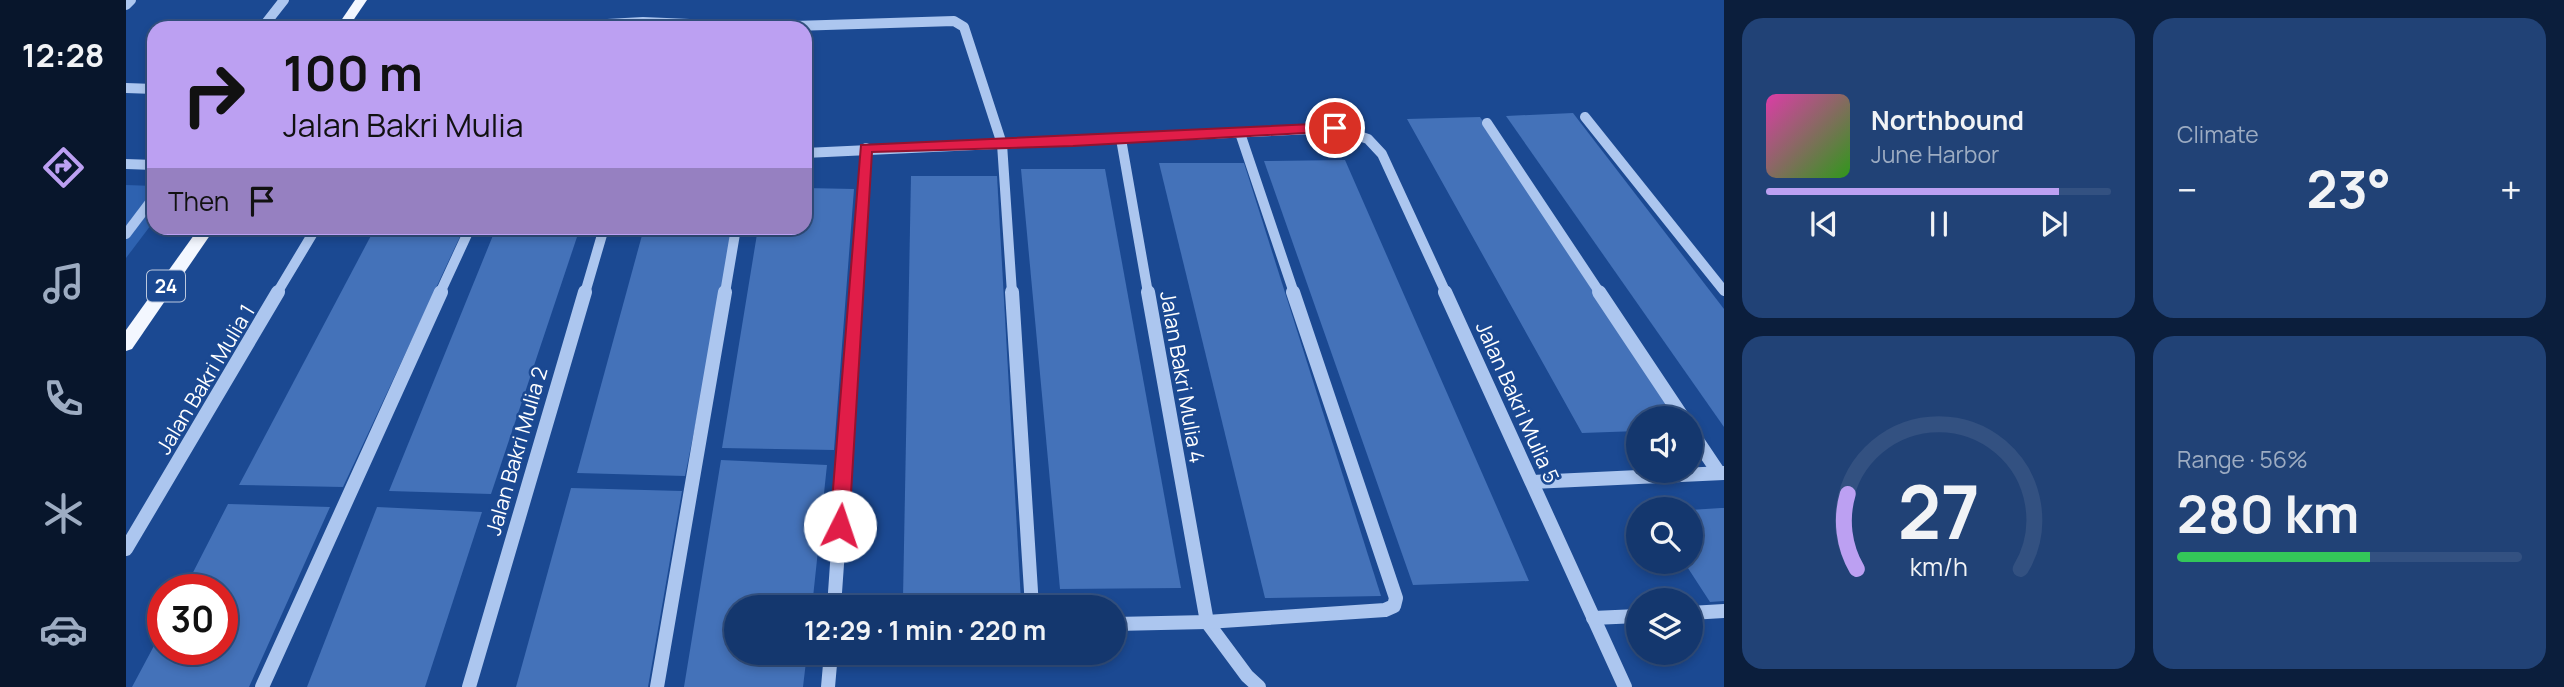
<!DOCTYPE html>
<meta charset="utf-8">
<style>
body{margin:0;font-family:Manrope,sans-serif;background:#214276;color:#f1f3f6;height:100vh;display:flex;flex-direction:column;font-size:26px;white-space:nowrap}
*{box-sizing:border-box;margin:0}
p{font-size:23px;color:#9dacc2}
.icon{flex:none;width:38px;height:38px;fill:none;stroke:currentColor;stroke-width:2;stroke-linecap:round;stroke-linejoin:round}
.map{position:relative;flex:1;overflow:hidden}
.drawer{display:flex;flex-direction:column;gap:18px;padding:18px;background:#0b1e3c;width:840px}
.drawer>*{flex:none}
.top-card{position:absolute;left:21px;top:21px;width:665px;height:214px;border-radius:21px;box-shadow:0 4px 10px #0003,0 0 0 2px #335181;background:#bca0f2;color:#111;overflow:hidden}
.controls{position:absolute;left:1500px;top:406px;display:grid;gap:14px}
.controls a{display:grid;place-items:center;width:77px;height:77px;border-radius:50%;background:#14376e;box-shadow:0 4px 10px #0003,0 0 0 2px #335181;font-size:35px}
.speed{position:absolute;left:21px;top:574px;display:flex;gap:14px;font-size:35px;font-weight:700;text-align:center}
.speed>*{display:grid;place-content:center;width:91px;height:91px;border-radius:50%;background:#14376e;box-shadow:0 4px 10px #0003,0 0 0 2px #335181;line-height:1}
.speed .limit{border:10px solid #d22;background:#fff;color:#111}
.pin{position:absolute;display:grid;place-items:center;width:60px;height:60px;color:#fff;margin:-30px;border:4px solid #fff;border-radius:50%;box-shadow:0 2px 7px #0007}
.me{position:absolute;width:77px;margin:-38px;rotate:4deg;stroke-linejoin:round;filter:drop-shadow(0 0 5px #0008)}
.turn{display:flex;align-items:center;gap:24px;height:147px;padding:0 21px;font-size:32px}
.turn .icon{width:91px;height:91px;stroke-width:2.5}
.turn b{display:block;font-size:49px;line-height:60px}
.then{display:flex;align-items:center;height:66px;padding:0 21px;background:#0003;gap:14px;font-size:26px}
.big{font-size:52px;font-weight:700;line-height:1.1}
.drawer .tile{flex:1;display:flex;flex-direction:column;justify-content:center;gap:10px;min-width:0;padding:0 24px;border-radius:21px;background:#214276}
.drawer .dial{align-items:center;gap:0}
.dial svg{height:182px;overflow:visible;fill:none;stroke:#335181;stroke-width:7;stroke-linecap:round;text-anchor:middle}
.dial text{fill:#f1f3f6;stroke:none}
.song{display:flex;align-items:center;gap:21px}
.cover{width:84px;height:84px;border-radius:10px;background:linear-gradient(135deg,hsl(320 70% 55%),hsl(110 70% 35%))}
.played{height:7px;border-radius:4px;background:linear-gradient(90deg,#bca0f2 85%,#335181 85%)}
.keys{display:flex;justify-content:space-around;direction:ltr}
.heat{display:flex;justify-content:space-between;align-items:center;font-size:38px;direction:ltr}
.charge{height:10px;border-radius:5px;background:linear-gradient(90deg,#34c759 56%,#335181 0)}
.drawer .tiles{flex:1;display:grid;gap:18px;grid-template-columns:repeat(2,1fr)}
.trip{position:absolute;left:598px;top:595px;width:402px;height:70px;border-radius:35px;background:#14376e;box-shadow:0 4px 10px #0003,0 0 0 2px #335181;font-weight:700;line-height:70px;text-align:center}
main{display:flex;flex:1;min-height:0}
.tabs{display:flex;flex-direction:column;width:126px;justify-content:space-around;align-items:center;background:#08162c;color:#9dacc2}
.tabs .icon{width:49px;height:49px}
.tabs .on{color:#bca0f2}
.tabs b{font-size:32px;color:#f1f3f6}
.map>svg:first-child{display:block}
</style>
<main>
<nav class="tabs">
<b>12:28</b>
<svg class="icon on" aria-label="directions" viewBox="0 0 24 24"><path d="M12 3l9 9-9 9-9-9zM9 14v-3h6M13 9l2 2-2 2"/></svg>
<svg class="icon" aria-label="music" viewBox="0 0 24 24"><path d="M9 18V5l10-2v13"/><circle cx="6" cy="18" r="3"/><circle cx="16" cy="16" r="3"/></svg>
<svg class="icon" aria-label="phone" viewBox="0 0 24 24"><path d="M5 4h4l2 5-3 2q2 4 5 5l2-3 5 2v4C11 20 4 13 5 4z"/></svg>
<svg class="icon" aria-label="climate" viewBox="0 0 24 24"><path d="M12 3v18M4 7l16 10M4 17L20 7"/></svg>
<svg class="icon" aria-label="car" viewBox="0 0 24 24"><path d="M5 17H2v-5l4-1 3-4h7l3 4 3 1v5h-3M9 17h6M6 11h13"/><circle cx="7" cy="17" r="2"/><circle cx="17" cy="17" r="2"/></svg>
</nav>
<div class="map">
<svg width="1598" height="687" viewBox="0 0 1598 687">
<rect width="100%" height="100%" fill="#1b4992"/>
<polygon fill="#2e62b0" points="0,185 28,186 28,221 0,258"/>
<g fill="#4472b9">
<polygon points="1447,113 1598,309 1598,427 1380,116"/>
<polygon points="1354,117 1550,418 1512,418 1512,431 1456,433 1281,119"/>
<polygon points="1219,160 1370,505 1403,581 1287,585 1138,161"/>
<polygon points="1033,163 1118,163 1255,596 1139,598"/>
<polygon points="895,169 979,169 1055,588 934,589"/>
<polygon points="785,176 871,176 895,601 777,598"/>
<polygon points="679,188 728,189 708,450 596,448 632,228 679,228"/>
<polygon points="249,228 338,228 217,487 113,485"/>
<polygon points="370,228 454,228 365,494 263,491"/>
<polygon points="518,228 609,228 559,476 451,473"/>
<polygon points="595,460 701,465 686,607 611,607 611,653 681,653 677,687 558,687"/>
<polygon points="445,488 556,491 522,687 390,687"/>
<polygon points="102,504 204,507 123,687 6,687 37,629 37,649 96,649 96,590 58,590"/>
<polygon points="251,507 356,512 299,687 181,687"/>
<polygon points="1595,508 1598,508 1598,601 1584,602 1558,562 1564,562 1564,510"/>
</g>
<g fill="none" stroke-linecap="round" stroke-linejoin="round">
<g stroke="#acc6ef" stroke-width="10">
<polyline points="0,5 5,0"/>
<polyline points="136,28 158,0"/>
<polyline points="410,28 517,22 633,27 828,21 838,27 876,144 886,293"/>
<polyline points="0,88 28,89"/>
<polyline points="1459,117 1598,291"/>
<polyline points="1361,123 1474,293"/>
<polyline points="1114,133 1168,293"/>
<polyline points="995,139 1022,293"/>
<polyline points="679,153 1209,128 1242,139 1256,154 1320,293"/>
<polyline points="0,164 28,165"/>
<polyline points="0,234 28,197"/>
<polyline points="151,293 190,228"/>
<polyline points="314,293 344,228"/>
<polyline points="459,293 478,228"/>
<polyline points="599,293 610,228"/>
<polyline points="730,293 740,148"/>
</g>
<g stroke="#acc6ef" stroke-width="14">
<polyline points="886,292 906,607"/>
<polyline points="1022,292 1081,622 1121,676 1133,687"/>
<polyline points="1319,292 1499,687"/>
<polyline points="1473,292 1557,418"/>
<polyline points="1564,430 1593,473"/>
<polyline points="1406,482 1598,473"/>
<polyline points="0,549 152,292"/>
<polyline points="708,607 730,292"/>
<polyline points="1564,613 1598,611"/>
<polyline points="1467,618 1512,616"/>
<polyline points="989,624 1081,622 1259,610 1268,606 1270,598 1167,292"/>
<polyline points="136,687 315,292"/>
<polyline points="343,687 459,292"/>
<polyline points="531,687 599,292"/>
<polyline points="702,687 705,653"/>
</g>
<g fill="#f3f7ff" fill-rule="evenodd">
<polygon points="229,0 241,0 222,28 210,28"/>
<polygon points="73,228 89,228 6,349 0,351 0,330"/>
</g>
</g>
<polygon fill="#e11d48" stroke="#92132f" stroke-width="2" points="1209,123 1214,125 1214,131 947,146 746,152 723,526 720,532 714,535 707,532 704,526 735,145"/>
<g text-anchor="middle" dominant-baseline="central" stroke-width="5" stroke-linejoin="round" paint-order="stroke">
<rect fill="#1b4992" stroke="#bbc8de" stroke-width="2" x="21" y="270.5" width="38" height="31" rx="5"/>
<g font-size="19" font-weight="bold" fill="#fff">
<text x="40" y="286">24</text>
</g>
<g font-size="21" fill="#fff" stroke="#1b4992">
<text transform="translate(1057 377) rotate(80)">Jalan Bakri Mulia 4</text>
<text transform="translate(79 379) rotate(-59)">Jalan Bakri Mulia 1</text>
<text transform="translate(1392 402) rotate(66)">Jalan Bakri Mulia 5</text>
<text transform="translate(390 451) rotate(-74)">Jalan Bakri Mulia 2</text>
</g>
</g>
</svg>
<div class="controls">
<a><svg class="icon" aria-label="sound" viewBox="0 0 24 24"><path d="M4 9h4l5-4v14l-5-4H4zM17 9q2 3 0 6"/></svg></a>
<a><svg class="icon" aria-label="search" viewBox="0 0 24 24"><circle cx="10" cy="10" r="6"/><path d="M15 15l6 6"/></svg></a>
<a><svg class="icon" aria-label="layers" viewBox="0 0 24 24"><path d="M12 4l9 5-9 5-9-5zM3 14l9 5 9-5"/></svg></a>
</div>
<div class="speed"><div class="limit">30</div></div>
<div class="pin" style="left:1209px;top:128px;background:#d93025"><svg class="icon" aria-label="arrive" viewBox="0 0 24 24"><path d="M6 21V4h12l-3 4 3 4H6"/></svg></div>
<svg class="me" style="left:714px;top:526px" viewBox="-20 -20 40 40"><circle r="19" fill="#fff"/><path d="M0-13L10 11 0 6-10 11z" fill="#e11d48"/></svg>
<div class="trip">12:29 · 1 min · 220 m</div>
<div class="top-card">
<div class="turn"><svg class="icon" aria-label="right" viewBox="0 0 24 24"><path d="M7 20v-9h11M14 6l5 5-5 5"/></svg><div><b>100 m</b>Jalan Bakri Mulia</div></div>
<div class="then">Then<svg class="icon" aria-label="arrive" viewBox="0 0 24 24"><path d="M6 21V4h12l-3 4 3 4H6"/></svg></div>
</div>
</div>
<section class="drawer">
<div class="tiles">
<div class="tile">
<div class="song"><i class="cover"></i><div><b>Northbound</b><p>June Harbor</p></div></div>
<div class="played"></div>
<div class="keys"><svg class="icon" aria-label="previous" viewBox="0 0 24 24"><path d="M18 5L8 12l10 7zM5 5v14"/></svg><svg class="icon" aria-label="pause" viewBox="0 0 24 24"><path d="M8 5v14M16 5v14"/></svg><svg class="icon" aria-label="next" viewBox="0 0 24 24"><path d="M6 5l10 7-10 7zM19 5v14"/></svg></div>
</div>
<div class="tile"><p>Climate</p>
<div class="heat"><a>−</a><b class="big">23°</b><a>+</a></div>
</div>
<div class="tile dial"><svg viewBox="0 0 100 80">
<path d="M14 69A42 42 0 1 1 86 69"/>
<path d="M14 69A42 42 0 0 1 10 36" stroke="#bca0f2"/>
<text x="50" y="56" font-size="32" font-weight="700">27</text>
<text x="50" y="72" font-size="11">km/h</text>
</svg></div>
<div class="tile"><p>Range · 56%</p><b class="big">280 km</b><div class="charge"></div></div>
</div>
</section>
</main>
